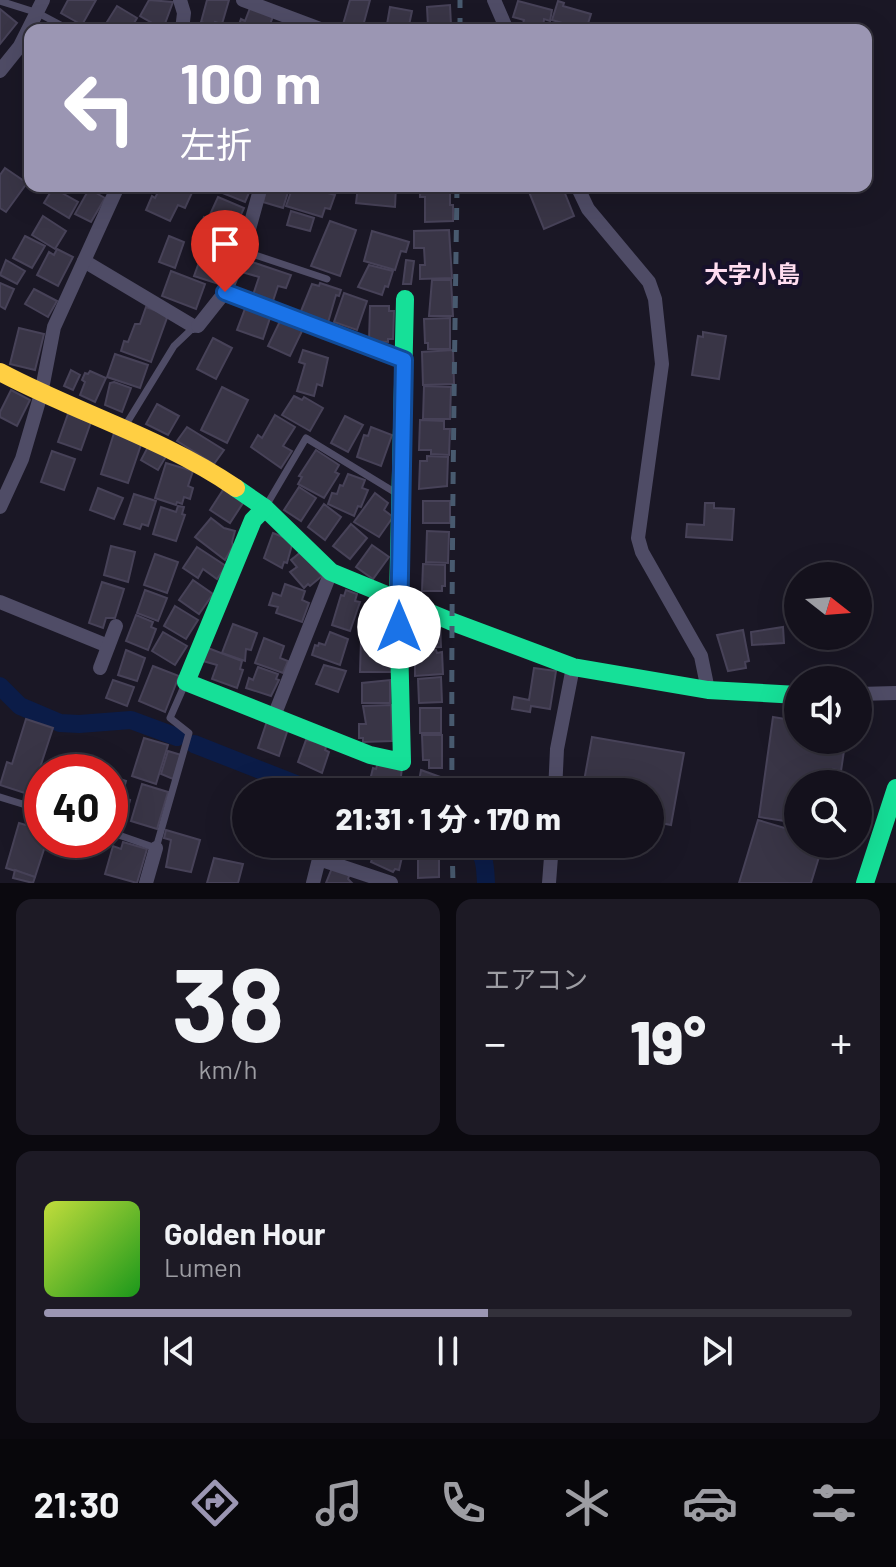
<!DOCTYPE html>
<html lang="ja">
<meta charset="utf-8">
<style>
body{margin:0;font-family:Barlow,"Noto Sans JP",sans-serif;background:#1d1a25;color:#f1f3f6;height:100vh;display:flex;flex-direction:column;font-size:30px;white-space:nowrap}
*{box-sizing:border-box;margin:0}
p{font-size:26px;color:#9d9da3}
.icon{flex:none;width:44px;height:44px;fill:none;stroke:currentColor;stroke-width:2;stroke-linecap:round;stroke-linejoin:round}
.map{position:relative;height:883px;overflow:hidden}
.panel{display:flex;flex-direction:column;gap:16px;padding:16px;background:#0b090f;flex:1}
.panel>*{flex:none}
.top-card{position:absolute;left:24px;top:24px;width:848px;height:168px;border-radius:16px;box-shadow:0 8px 32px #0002,0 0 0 2px #33313b;background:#9b96b3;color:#fff;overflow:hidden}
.needle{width:52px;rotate:107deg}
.tools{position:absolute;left:784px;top:562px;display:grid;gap:16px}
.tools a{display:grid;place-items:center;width:88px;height:88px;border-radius:50%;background:#14111c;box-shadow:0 8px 32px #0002,0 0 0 2px #33313b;font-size:40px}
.speed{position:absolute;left:24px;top:754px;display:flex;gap:16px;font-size:40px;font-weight:700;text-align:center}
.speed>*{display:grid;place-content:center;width:104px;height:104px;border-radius:50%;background:#14111c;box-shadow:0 8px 32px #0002,0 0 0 2px #33313b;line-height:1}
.speed .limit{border:12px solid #d22;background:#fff;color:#111}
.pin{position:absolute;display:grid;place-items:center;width:68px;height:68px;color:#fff;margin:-82px -34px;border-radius:50% 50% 50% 0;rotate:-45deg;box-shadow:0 0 8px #0007}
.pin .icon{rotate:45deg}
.me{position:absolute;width:88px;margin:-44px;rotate:0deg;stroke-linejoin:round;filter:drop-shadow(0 0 6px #0008)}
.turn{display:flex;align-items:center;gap:28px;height:168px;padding:0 24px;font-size:36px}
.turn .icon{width:104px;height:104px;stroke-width:2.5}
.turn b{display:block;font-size:56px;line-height:68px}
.big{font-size:60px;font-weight:800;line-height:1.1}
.panel .tile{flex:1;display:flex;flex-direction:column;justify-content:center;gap:12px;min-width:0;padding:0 28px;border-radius:16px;background:#1d1a25}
.panel .dial{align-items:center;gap:0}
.dial b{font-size:104px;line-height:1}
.song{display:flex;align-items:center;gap:24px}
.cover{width:96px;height:96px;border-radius:12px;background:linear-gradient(135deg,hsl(70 70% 55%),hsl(120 70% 35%))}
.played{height:8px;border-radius:4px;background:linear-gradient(90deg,#9b96b3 55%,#33313b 55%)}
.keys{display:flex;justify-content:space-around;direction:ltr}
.heat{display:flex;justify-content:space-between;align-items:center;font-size:44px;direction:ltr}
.panel .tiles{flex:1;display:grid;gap:16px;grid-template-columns:1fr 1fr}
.tile:last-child{grid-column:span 2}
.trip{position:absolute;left:232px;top:778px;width:432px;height:80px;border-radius:40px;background:#14111c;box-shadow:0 8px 32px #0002,0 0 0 2px #33313b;font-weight:800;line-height:80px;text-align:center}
.menu{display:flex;height:128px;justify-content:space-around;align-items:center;background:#08070b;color:#9d9da3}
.menu .icon{width:56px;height:56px}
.menu .selected{color:#9b96b3}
.menu b{font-size:36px;color:#f1f3f6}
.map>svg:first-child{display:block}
</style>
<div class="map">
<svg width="896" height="883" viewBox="0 0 896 883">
<rect width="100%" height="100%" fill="#1a1725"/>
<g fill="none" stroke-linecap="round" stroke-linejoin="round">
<g stroke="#0b1c48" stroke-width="18">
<polyline points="0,686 20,706 60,723 79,724 131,720 177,737"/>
<polyline points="194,744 316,792"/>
<path d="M470,844C486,852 485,867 486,883"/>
</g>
</g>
<g fill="#393546" stroke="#474258" stroke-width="2">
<polygon points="68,0 96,0 82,25 61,13"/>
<polygon points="149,0 173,2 163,29 140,16"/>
<polygon points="207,0 229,0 222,24 215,22 214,26 201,22"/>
<polygon points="350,0 370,0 362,30 342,28"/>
<polygon points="518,1 552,10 550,21 544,19 543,30 521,30 524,20 513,17"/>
<polygon points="558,1 564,3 563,6 591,14 586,30 552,20"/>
<polygon points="450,5 451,25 428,26 427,7"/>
<polygon points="117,6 137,18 130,30 102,30"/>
<polygon points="390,7 412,11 408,30 386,30"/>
<polygon points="250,8 273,16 268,30 237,30 241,19 245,21"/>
<polygon points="0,9 17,23 0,44"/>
<polygon points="5,168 27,183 6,212 0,208 0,175"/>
<polygon points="157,186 195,186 185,208 178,205 170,221 146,210 152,196 155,198 159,190 156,189"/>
<polygon points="205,186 252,186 245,202"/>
<polygon points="267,186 290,186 283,208 263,202"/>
<polygon points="305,186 330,186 328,193 335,195 330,209 325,208 322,217 286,206 292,189 303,193"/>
<polygon points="358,186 396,186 395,207 356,203"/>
<polygon points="420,186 447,186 447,189 450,189 450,205 453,205 453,221 425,222 425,197 420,197"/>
<polygon points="543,186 562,186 574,216 544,229 529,192"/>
<polygon points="53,188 78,202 69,218 44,203"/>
<polygon points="89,189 105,198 91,222 75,214"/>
<polygon points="218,197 244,208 231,237 220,232 217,239 198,230 204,217 208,219"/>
<polygon points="291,211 314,218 310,231 287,225"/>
<polygon points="43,216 66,231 55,249 32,235"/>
<polygon points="330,221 356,230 340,276 311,266"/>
<polygon points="449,230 452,278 420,279 420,265 425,265 424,248 414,248 414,231"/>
<polygon points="372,231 409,242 406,252 401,251 395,270 364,261"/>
<polygon points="25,236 45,246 32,268 13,258"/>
<polygon points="169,236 184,242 175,268 159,262"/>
<polygon points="220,237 237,242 234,253 217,247"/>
<polygon points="205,246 229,254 219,284 194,276"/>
<polygon points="57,249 73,257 58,286 37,275 49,252 54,255"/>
<polygon points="6,260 25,271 17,284 0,275"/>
<polygon points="246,260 291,275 286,288 278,286 273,301 253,295 259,277 242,272"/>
<polygon points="406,260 414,261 411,284 403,284"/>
<polygon points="369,265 393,271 388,287 385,286 382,295 358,287"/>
<polygon points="171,271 205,284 196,309 162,296"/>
<polygon points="432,280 451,280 453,316 429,316"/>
<polygon points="0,283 14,289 5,309 0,306"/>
<polygon points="320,283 341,290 339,296 336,295 327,326 299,316 312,284 319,286"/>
<polygon points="34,289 57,301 48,317 25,304"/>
<polygon points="344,293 367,301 357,330 334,322"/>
<polygon points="246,306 271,315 263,339 237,330"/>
<polygon points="370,306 389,306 389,311 394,311 393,339 388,339 388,342 369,341"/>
<polygon points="146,307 168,315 151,362 121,351 124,341 128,342 135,324 140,324"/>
<polygon points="450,318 450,349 428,349 428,343 425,343 424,319"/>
<polygon points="281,319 303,329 290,356 268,346"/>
<polygon points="19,328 44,334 35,370 10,364"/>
<polygon points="703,332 726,336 719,379 692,375 698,336 703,337"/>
<polygon points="213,338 232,348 216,379 197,369"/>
<polygon points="303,350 328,358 322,386 317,384 314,396 297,391 305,364 299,362"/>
<polygon points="453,350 454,384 423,385 422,352"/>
<polygon points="115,354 148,365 140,388 107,377"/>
<polygon points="71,370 80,375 73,390 64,386"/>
<polygon points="90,371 106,378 95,402 80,395 85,382 82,380 85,373 88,374"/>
<polygon points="114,382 131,388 122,412 105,405 110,383"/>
<polygon points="424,386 451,387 450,419 423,419"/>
<polygon points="222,387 248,400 227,443 201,430"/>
<polygon points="11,390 30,400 17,426 0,417 0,412"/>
<polygon points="294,396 302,400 304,397 323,408 310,431 282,415"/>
<polygon points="157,404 179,416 168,435 146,424"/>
<polygon points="69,411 92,419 81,450 58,442"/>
<polygon points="275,415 295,427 283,446 292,451 281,468 251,447 258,435 262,438"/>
<polygon points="345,416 363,425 348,452 331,443"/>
<polygon points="420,420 444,421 444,429 450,429 449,455 431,454 431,450 419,450"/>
<polygon points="187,427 224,450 214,464 177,441"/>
<polygon points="371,427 392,435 381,466 357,457 364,435 368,436"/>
<polygon points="115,430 143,439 128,483 101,474"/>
<polygon points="150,443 168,453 158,470 141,460"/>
<polygon points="316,450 339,465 335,472 339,474 324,498 298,484 302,477 299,476"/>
<polygon points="52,451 75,459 64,490 41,482"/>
<polygon points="427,456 448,457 447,486 419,489 420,461 427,461"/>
<polygon points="166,463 193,471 188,486 193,488 190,499 184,497 182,504 177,502 176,505 155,498"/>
<polygon points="348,474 365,480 362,488 368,490 361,507 358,506 354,516 328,504 332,493 337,494 340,485 343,486"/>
<polygon points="225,487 245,500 230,523 210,510"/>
<polygon points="299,487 316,498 301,521 284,510"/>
<polygon points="98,488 123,498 114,519 90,510"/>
<polygon points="375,493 388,503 384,510 393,517 379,537 354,522"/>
<polygon points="134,494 156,501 148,526 142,524 140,529 124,524"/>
<rect x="423" y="501" width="27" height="22"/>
<polygon points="705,503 714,503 714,508 734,509 732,540 686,537 687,524 704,525"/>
<polygon points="324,504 341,517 325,540 308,527"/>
<polygon points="178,506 184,507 182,514 185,515 176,541 153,534 161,507 176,512"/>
<polygon points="211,518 224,528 235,531 232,542 233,546 225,560 195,537"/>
<polygon points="351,524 367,538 350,559 333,546"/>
<polygon points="427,531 449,532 448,563 426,562"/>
<polygon points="273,533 293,541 287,563 284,562 282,568 264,558"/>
<polygon points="372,545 389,557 373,579 356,567"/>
<polygon points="111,546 135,552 128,582 104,575"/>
<polygon points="197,547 226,566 217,579 203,569 198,578 183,568"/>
<polygon points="301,552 322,576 310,586 308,584 304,588 290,572 297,567 291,560"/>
<polygon points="155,554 178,562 167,593 144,585"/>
<polygon points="423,564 445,565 445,586 442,586 442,591 422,591"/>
<polygon points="193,580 213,594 199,614 179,600"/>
<polygon points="102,582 124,589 115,618 106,618 103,628 89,623"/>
<polygon points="285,584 305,591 302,600 309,603 302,622 276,613 278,607 269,605 273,593 281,596"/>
<polygon points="145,590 167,598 158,621 137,613"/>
<polygon points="346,590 357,594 355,601 360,602 350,631 332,625 341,595 344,596"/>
<polygon points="175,606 198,620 186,639 164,626"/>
<polygon points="369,610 390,611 390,636 364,636 364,613 369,613"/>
<polygon points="136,615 153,622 151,627 156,629 148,650 126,641"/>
<polygon points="233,624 257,633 251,650 246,649 245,661 222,653"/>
<polygon points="440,624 441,647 414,648 413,626"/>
<polygon points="783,627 784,643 752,645 751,632"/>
<polygon points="743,630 749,661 745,662 746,668 728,671 717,635"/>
<polygon points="163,632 187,646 175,665 152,651"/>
<polygon points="330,632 348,639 340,665 312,655 315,645 318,646 319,643 325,645"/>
<polygon points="395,637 396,672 360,672 361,639"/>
<polygon points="264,638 284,646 280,658 288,661 283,673 255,663"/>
<polygon points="208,648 242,661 240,669 243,670 237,688 212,679 217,665 203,661"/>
<polygon points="126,650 145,658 137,681 118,675"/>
<polygon points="415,650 436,650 437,653 442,652 443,674 415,676"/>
<polygon points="324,665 346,671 338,692 316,684"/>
<polygon points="153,666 179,676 165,712 139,701"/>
<polygon points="258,667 278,674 276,679 279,680 271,696 246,688 249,678 253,680"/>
<polygon points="534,668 556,671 550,709 531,706 530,712 512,709 514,697 529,700"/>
<polygon points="441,677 442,702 419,703 418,679"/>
<polygon points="113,680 134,687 127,706 106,698"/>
<polygon points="390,680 390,703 362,703 362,683"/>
<polygon points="391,705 392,741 363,742 363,738 359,738 359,724 366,724 363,706"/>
<rect x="420" y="708" width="21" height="25"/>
<polygon points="773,717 798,721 798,740 836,740 836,742 845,744 841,771 833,769 830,784 798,784 798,823 759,817"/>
<polygon points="26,719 53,728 31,795 0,785 7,762 12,764"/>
<polygon points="267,721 288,729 279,756 258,748"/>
<polygon points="422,735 442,735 442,768 429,768 429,760 423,760"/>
<polygon points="592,737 684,753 671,825 650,821 650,792 582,792"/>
<polygon points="144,738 168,745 156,784 132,776"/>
<polygon points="306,740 327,744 325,750 329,752 322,773 298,762"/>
<polygon points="168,751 181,755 173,779 161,774"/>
<polygon points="378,762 402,768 399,792 367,792 373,768 376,769"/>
<polygon points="421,770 443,778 440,792 417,792"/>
<polygon points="110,776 126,781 118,809 110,806"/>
<polygon points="142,784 168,792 157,829 131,821"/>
<polygon points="121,798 130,800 125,819 116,816"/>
<polygon points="758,820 798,832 798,844 823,844 811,883 739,883"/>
<polygon points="19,823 36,828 38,824 42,825 42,840 47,840 35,877 6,868"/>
<polygon points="166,830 200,840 191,872 166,867 171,840 164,838"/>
<polygon points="123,842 147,849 137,883 105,874 113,846 121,849"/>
<polygon points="377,844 405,844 399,870 395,869 393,872 371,862"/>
<polygon points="439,850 439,877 418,878 418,851"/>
<polygon points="214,858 243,864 238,883 207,883"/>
<polygon points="332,868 350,873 348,879 352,883 326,883"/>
<polygon points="15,870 35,877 33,883 13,878"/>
</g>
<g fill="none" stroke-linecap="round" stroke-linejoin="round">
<g stroke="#4f4c66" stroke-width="7">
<polyline points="0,1 38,13 70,30"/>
<polyline points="243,251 327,279"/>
<polyline points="225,292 402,359"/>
<polyline points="125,426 174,346 195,326"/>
<polyline points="266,506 306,438 396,493"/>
<polyline points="0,797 42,810"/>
<polyline points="110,832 156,848 189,733 170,718 185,684"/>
</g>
<g stroke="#4f4c66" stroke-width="14">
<polyline points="180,0 184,13 182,30"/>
<polyline points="243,0 323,30"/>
<polyline points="494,0 507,30"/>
<polyline points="0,71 20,46 43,0"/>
<polyline points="577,186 588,209 649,282 655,299 662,364 638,538 642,552 701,656 708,690"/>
<polyline points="84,261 193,326"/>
<polyline points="198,326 225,292 243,251 261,186"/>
<polyline points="0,507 22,459 41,394 54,327 118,186"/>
<polyline points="0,602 108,646"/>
<polyline points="100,668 116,626"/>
<polyline points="858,694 896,693"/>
<polyline points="274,716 331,572"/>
<polyline points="555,792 557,749 573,667"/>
<polyline points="146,883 156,848"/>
<polyline points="313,883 319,859 391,883"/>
<polyline points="549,883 552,844"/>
</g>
<g stroke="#16e098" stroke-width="18">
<polyline points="236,488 265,508 331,572 450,621 573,667 708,690 798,695"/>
<polyline points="265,508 253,520 186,682 370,755 402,762 398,600 405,299"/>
<polyline points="865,883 896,788"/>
</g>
<path stroke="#ffcf43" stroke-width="18" d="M0,372C77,413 163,438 236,488"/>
<g stroke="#485a6f" stroke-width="5" stroke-dasharray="12 10" stroke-linecap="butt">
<polyline points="460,30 460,0"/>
<path d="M452,792C451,590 454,388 457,186"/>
<polyline points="452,844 453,883"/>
</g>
</g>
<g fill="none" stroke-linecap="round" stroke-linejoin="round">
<defs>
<polyline id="route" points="225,292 404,360 399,627"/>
</defs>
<use href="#route" stroke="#114b97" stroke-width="20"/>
<use href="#route" stroke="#1a73e8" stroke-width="14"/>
</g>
<g text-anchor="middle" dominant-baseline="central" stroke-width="8" stroke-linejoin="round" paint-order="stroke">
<g font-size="24" font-weight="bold" fill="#ffddf0" stroke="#17112b">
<text x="752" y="273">大字小島</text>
</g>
</g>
</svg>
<div class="tools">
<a><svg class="needle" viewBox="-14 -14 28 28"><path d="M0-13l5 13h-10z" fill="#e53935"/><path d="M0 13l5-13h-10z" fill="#9d9da3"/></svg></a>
<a><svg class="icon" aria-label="sound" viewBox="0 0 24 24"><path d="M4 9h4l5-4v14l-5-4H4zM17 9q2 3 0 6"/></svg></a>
<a><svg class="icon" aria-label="search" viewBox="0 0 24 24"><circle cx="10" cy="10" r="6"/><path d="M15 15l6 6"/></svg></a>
</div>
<div class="speed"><div class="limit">40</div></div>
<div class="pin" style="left:225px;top:292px;background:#d93025"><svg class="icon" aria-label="arrive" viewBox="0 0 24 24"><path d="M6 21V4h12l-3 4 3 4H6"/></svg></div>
<svg class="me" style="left:399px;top:627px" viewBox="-20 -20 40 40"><circle r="19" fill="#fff"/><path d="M0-13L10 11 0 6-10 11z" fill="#1a73e8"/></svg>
<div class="trip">21:31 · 1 分 · 170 m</div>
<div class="top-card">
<div class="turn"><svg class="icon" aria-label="left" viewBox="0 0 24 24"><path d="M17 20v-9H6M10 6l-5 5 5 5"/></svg><div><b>100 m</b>左折</div></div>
</div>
</div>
<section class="panel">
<div class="tiles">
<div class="tile dial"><b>38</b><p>km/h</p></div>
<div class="tile"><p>エアコン</p>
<div class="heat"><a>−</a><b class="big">19°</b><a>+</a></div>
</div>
<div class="tile">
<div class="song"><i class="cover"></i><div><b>Golden Hour</b><p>Lumen</p></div></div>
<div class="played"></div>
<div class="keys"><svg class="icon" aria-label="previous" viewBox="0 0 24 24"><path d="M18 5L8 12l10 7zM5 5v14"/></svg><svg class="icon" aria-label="pause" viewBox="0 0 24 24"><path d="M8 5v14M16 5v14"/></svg><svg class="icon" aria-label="next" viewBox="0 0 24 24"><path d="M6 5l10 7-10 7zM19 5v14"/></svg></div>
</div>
</div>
</section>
<nav class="menu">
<b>21:30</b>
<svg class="icon selected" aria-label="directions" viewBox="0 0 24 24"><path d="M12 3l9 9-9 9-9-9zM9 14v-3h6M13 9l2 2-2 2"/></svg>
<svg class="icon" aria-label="music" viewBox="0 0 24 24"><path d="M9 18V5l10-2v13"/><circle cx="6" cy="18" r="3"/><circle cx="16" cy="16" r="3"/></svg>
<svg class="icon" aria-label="phone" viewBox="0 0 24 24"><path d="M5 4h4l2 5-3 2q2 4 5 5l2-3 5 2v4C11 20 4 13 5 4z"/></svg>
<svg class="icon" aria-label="climate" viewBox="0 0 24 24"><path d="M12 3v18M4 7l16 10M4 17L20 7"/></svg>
<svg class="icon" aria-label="car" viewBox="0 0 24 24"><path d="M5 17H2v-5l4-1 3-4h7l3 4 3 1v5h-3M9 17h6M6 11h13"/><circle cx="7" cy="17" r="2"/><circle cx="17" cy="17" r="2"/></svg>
<svg class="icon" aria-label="filters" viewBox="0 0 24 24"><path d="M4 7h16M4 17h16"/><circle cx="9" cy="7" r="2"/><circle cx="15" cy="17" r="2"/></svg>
</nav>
